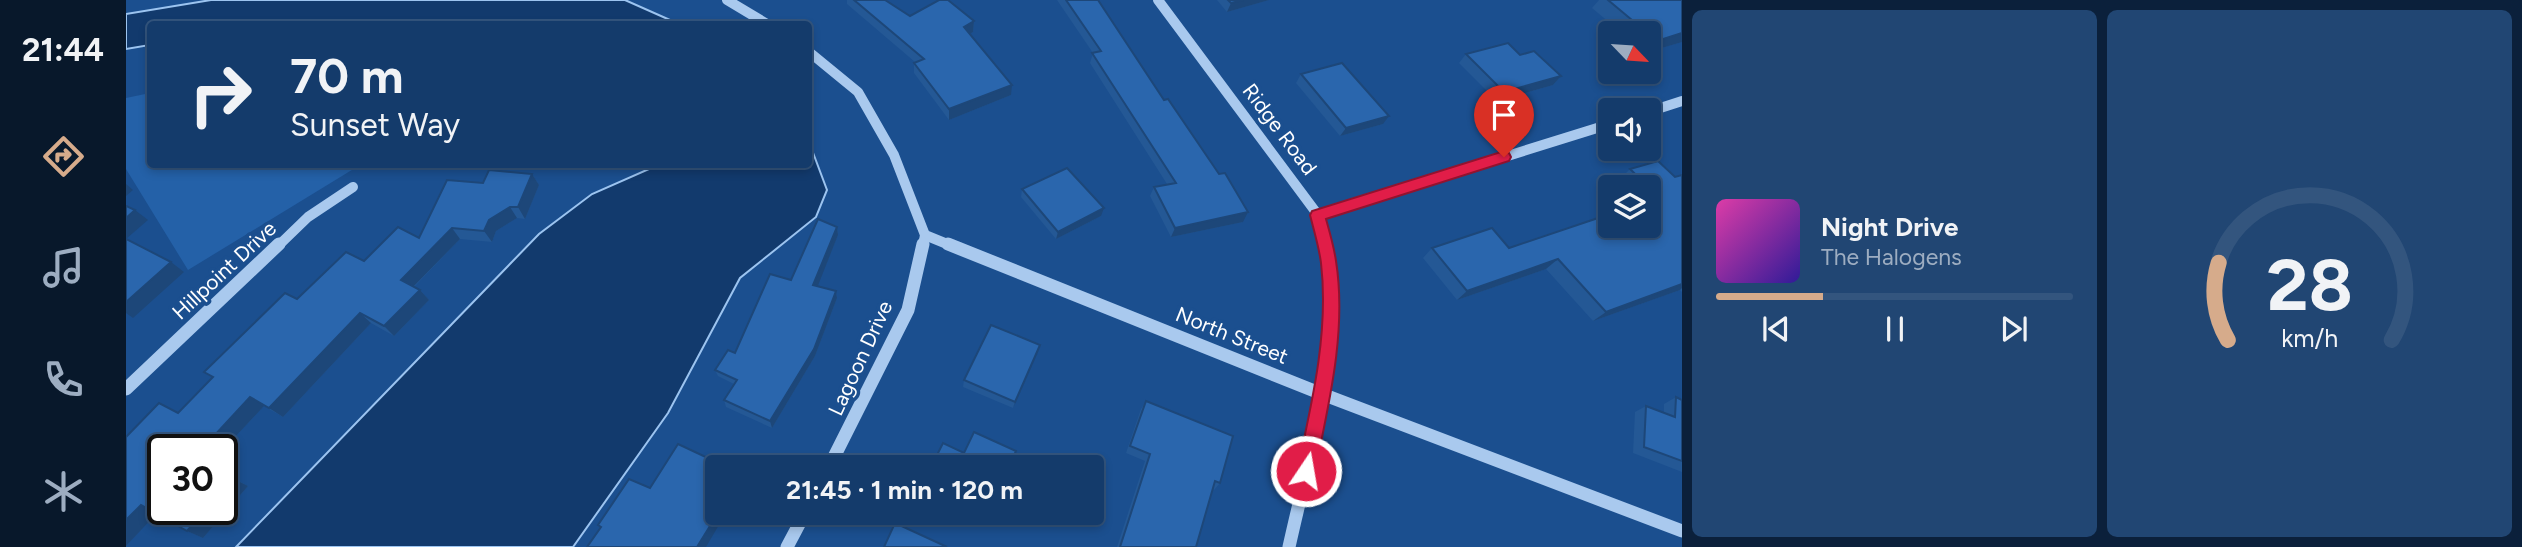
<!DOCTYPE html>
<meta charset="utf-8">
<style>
body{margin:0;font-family:Figtree,sans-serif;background:#214673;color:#f1f3f6;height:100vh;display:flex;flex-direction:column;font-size:26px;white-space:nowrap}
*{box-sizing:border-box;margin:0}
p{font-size:23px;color:#9dadc1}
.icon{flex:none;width:38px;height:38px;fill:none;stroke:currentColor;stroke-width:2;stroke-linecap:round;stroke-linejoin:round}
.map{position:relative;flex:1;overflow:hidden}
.drawer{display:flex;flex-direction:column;gap:10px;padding:10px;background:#0b203b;width:840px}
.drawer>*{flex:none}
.banner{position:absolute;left:21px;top:21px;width:665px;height:147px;border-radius:7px;box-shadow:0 4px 10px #0003,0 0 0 2px #33557e;background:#143b6b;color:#f1f3f6;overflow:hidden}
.needle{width:46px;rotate:115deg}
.fabs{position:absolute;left:1472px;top:21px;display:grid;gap:14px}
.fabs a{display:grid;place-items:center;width:63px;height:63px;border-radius:7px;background:#143b6b;box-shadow:0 4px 10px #0003,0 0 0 2px #33557e;font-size:35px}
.speed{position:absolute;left:21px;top:434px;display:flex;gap:14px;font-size:35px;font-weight:700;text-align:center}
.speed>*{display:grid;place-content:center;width:91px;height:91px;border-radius:50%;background:#143b6b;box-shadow:0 4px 10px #0003,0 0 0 2px #33557e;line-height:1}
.speed .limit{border:4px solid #111;border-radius:10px;background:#fff;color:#111}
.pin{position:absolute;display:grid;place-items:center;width:60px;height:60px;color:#fff;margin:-72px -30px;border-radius:50% 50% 50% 0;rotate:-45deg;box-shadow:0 0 7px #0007}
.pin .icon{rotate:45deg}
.me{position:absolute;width:77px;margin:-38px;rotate:12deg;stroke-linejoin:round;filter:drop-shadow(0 0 5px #0008)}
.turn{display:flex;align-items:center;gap:24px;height:147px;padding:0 28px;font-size:32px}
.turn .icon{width:91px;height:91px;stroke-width:2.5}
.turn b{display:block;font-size:49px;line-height:60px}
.drawer .card{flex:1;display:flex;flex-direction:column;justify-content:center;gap:10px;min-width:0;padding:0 24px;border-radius:10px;background:#214673}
.drawer .dial{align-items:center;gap:0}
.dial svg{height:182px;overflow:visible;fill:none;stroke:#33557e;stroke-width:7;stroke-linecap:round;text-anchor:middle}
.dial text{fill:#f1f3f6;stroke:none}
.song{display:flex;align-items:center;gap:21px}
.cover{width:84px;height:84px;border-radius:10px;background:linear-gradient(135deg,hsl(320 70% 55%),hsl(250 70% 35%))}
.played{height:7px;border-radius:4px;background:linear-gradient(90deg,#d6ab8b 30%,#33557e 30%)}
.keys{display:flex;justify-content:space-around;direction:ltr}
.drawer .tiles{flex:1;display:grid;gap:10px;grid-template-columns:repeat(2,1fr)}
.trip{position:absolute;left:579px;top:455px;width:399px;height:70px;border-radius:7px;background:#143b6b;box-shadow:0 4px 10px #0003,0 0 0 2px #33557e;font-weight:700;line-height:70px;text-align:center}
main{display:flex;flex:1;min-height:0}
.menu{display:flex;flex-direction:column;width:126px;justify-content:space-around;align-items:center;background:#08182b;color:#9dadc1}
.menu .icon{width:49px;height:49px}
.menu .active{color:#d6ab8b}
.menu b{font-size:32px;color:#f1f3f6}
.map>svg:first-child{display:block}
</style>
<main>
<nav class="menu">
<b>21:44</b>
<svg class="icon active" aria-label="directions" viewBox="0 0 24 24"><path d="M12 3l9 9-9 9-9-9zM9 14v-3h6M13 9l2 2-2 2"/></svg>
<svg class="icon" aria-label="music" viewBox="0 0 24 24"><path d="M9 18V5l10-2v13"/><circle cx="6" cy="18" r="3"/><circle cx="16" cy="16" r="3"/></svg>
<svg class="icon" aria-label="phone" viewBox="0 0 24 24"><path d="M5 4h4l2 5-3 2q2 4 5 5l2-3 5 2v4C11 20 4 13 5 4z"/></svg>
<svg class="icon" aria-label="climate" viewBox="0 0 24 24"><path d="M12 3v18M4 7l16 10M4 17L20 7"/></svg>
</nav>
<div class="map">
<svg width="1556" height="547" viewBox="0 0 1556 547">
<rect width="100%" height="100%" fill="#1b4f8f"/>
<polygon fill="#2461a8" points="24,93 24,164 234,165 62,270 0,169 0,98"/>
<g fill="#123a6d" stroke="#9cc4f0" stroke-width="2">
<polygon points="85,0 499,0 553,24 24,24 24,45 0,49 0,14"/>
<polygon points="683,142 701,190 690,217 614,278 542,413 447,547 110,547 413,234 466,194 532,165 682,164"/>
</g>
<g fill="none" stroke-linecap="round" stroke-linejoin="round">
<g stroke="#a9c9ee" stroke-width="10">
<polyline points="601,0 641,24"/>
<polyline points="1032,0 1192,215 1199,246"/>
<polyline points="682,51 732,92 768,155 799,235 797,246"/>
<polyline points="1522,112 1556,101"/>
<polyline points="1192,215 1484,124"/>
<polyline points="799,235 826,246"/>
<polyline points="152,246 182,217 227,187"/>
</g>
<g stroke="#a9c9ee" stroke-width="13">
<polyline points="822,244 1196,394 1556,531"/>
<polyline points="0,389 153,244"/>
<polyline points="703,467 782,310 797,244"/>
<polyline points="661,547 679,513"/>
<path d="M1163,547C1183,456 1220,335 1199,244"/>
</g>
</g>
<g fill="#245895">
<polygon points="721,0 759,0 784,16 848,21 847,32 844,34 885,95 823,120 788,73 788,63 789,62 721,4"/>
<polygon points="931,0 972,0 1117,222 1045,237 1024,196 1028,187 1041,184 964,63 967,53"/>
<polygon points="1091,0 1143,0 1101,12"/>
<polygon points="1473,0 1556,0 1556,42 1522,52 1522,33 1496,33 1466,8"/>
<polygon points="1340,54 1394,55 1435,76 1427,85 1371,101 1333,63"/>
<polygon points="1175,74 1257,124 1214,136 1170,83"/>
<polygon points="1504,169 1549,177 1556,175 1556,292 1554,290 1467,321 1420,269 1331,300 1297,258 1306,248 1383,248 1522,226 1522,187 1500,187 1493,180"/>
<polygon points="363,170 406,174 413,185 399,219 391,218 370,231 366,242 334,239 288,287 294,290 303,300 268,336 245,323 157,417 138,406 96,451 96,450 37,450 37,509 96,509 96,472 122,486 77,538 61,531 30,513 0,546 0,437 33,403 52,413 87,378 78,372 159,293 171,299 220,252 238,261 272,227 293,238 321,180 357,183"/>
<polygon points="896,189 975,216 930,239 895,197"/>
<polygon points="711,227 712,235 691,286 710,291 711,298 689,356 646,428 600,407 598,400 608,384 592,376 589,370 609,353 665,280"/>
<polygon points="914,345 912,352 887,408 837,387 838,380"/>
<polygon points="1550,397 1556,400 1556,472 1507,453 1509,412 1520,406 1538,413 1538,404"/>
<polygon points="1020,401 1094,483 1088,490 1087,489 1070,547 991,547 1019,461 1000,453 1015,409"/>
<polygon points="837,513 865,513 860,523"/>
</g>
<g fill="#1d4779">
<polygon points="1117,0 1143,0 1101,12 1105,3"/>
<polygon points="848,21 847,32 837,38 838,27"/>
<polygon points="1556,33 1556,42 1522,52 1522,49 1531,41"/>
<polygon points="1435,76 1427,85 1371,101 1378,92"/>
<polygon points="886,85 885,95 823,120 823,109"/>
<polygon points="1263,116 1257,124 1214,136 1220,128"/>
<polygon points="406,174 413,185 399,219 392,207"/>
<polygon points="0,184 7,190 0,196"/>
<polygon points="384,207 391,218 370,231 366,242 358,231 363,220"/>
<polygon points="978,208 975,216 930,239 932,232"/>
<polygon points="9,210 22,220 0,239 0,218"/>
<polygon points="1122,212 1117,222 1045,237 1049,228"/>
<polygon points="711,227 712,235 689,293 687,285"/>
<polygon points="326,228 334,239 284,290 275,280"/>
<polygon points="1432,259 1420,269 1331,300 1341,291"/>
<polygon points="45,262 58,272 7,318 0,313 0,302"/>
<polygon points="1556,284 1556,288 1554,290 1467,321 1480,312"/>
<polygon points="294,290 303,300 268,336 258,326"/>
<polygon points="710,291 711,298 689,356 646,428 644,421"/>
<polygon points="234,313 245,323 157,417 143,408"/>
<polygon points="914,345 912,352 887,408 889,402"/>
<polygon points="124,397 138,406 96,451 96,450 75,450"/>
<polygon points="108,479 122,486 77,538 61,531 80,509 96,509 96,492"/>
<polygon points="15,505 32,512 0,546 0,520"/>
<polygon points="592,513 600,513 580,547 571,547"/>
</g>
<g fill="#2a66ad" stroke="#1d4779" stroke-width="2">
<polygon points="728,0 759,0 784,16 813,0 822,0 848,21 838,27 886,85 823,109 788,63 798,59"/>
<polygon points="940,0 972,0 1038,100 1042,99 1093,174 1099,173 1122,212 1049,228 1028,187 1050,183 966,53 975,51"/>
<polygon points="1102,0 1117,0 1105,3"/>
<polygon points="1482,0 1556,0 1556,33 1531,41"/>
<polygon points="1382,43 1394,55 1408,51 1435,76 1378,92 1340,54"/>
<polygon points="1216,63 1263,116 1220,128 1175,74"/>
<polygon points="1532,161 1549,177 1556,175 1556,284 1480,312 1432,259 1341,291 1306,248 1366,228 1383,248 1484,214 1484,226 1522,226 1522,201 1534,198 1504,169"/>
<polygon points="941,168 978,208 932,232 896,189"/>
<polygon points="363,170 406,174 392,207 384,207 363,220 358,231 326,228 275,280 294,290 258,326 234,313 143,408 124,397 75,450 37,450 37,509 80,509 61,531 15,505 0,520 0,437 33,403 52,413 87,377 78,372 159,293 171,299 220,252 238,261 272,227 293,238 321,180 357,183"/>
<polygon points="0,206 9,210 0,218"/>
<polygon points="692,219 711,227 687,285 710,291 688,349 644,421 598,400 611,380 589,370 602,350 609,353 644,274 665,280"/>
<polygon points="0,239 45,262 0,302"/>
<polygon points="865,325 914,345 889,402 838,380"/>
<polygon points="1550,397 1556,400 1556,461 1518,447 1520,406 1549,417"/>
<polygon points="1020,401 1107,436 1094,483 1089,481 1070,547 994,547 1024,454 1004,446"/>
<polygon points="848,432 890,451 883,467 805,467 817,443 838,453"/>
<polygon points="552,444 601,467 592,467 592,513 571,547 461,547 475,527 472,525 503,479 524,488"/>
<polygon points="96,473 108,479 96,492"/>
<polygon points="850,513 864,513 862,518"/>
<polygon points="769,523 821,547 758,547"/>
</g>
<path fill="#e11d48" stroke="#92132f" stroke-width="2" d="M1378,151L1383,153L1385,157L1383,161L1200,219C1204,233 1208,247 1210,261C1221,330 1203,403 1189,471L1186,477L1180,479L1174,477L1171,471C1186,403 1203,332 1195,263C1193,247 1188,231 1184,215L1186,211Z"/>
<g text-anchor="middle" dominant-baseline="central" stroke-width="7" stroke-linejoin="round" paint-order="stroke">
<g font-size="21" fill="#fff" stroke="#1b4f8f">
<text transform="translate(1154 129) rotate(53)">Ridge Road</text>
<text transform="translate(98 270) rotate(-43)">Hillpoint Drive</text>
<text transform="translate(1106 335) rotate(22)">North Street</text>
<text transform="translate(734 358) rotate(-65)">Lagoon Drive</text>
</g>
</g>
</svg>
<div class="fabs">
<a><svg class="needle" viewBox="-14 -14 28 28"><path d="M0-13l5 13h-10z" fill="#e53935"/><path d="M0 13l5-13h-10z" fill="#9dadc1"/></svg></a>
<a><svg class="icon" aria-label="sound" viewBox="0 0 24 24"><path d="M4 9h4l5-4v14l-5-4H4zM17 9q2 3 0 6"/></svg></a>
<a><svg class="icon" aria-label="layers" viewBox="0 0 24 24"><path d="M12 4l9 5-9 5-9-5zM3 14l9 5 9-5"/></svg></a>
</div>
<div class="speed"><div class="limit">30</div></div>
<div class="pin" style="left:1378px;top:157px;background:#d93025"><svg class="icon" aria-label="arrive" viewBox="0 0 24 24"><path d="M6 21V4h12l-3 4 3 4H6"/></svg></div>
<svg class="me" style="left:1180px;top:471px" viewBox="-20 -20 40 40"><circle r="17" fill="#e11d48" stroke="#fff" stroke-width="3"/><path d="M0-11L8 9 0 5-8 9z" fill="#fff"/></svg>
<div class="trip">21:45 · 1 min · 120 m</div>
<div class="banner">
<div class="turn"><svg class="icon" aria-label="right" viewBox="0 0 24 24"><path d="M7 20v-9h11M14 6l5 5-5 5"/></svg><div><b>70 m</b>Sunset Way</div></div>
</div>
</div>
<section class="drawer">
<div class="tiles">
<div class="card">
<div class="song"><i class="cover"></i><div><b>Night Drive</b><p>The Halogens</p></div></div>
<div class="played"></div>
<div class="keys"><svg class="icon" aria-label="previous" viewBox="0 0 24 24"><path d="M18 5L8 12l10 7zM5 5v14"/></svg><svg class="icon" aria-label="pause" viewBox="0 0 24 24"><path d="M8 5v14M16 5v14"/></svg><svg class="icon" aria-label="next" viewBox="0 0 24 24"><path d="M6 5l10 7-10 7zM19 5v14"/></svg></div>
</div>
<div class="card dial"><svg viewBox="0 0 100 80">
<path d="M14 69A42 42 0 1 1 86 69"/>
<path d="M14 69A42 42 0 0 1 10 35" stroke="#d6ab8b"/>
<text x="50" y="56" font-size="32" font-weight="700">28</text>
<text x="50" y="72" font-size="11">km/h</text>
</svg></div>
</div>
</section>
</main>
